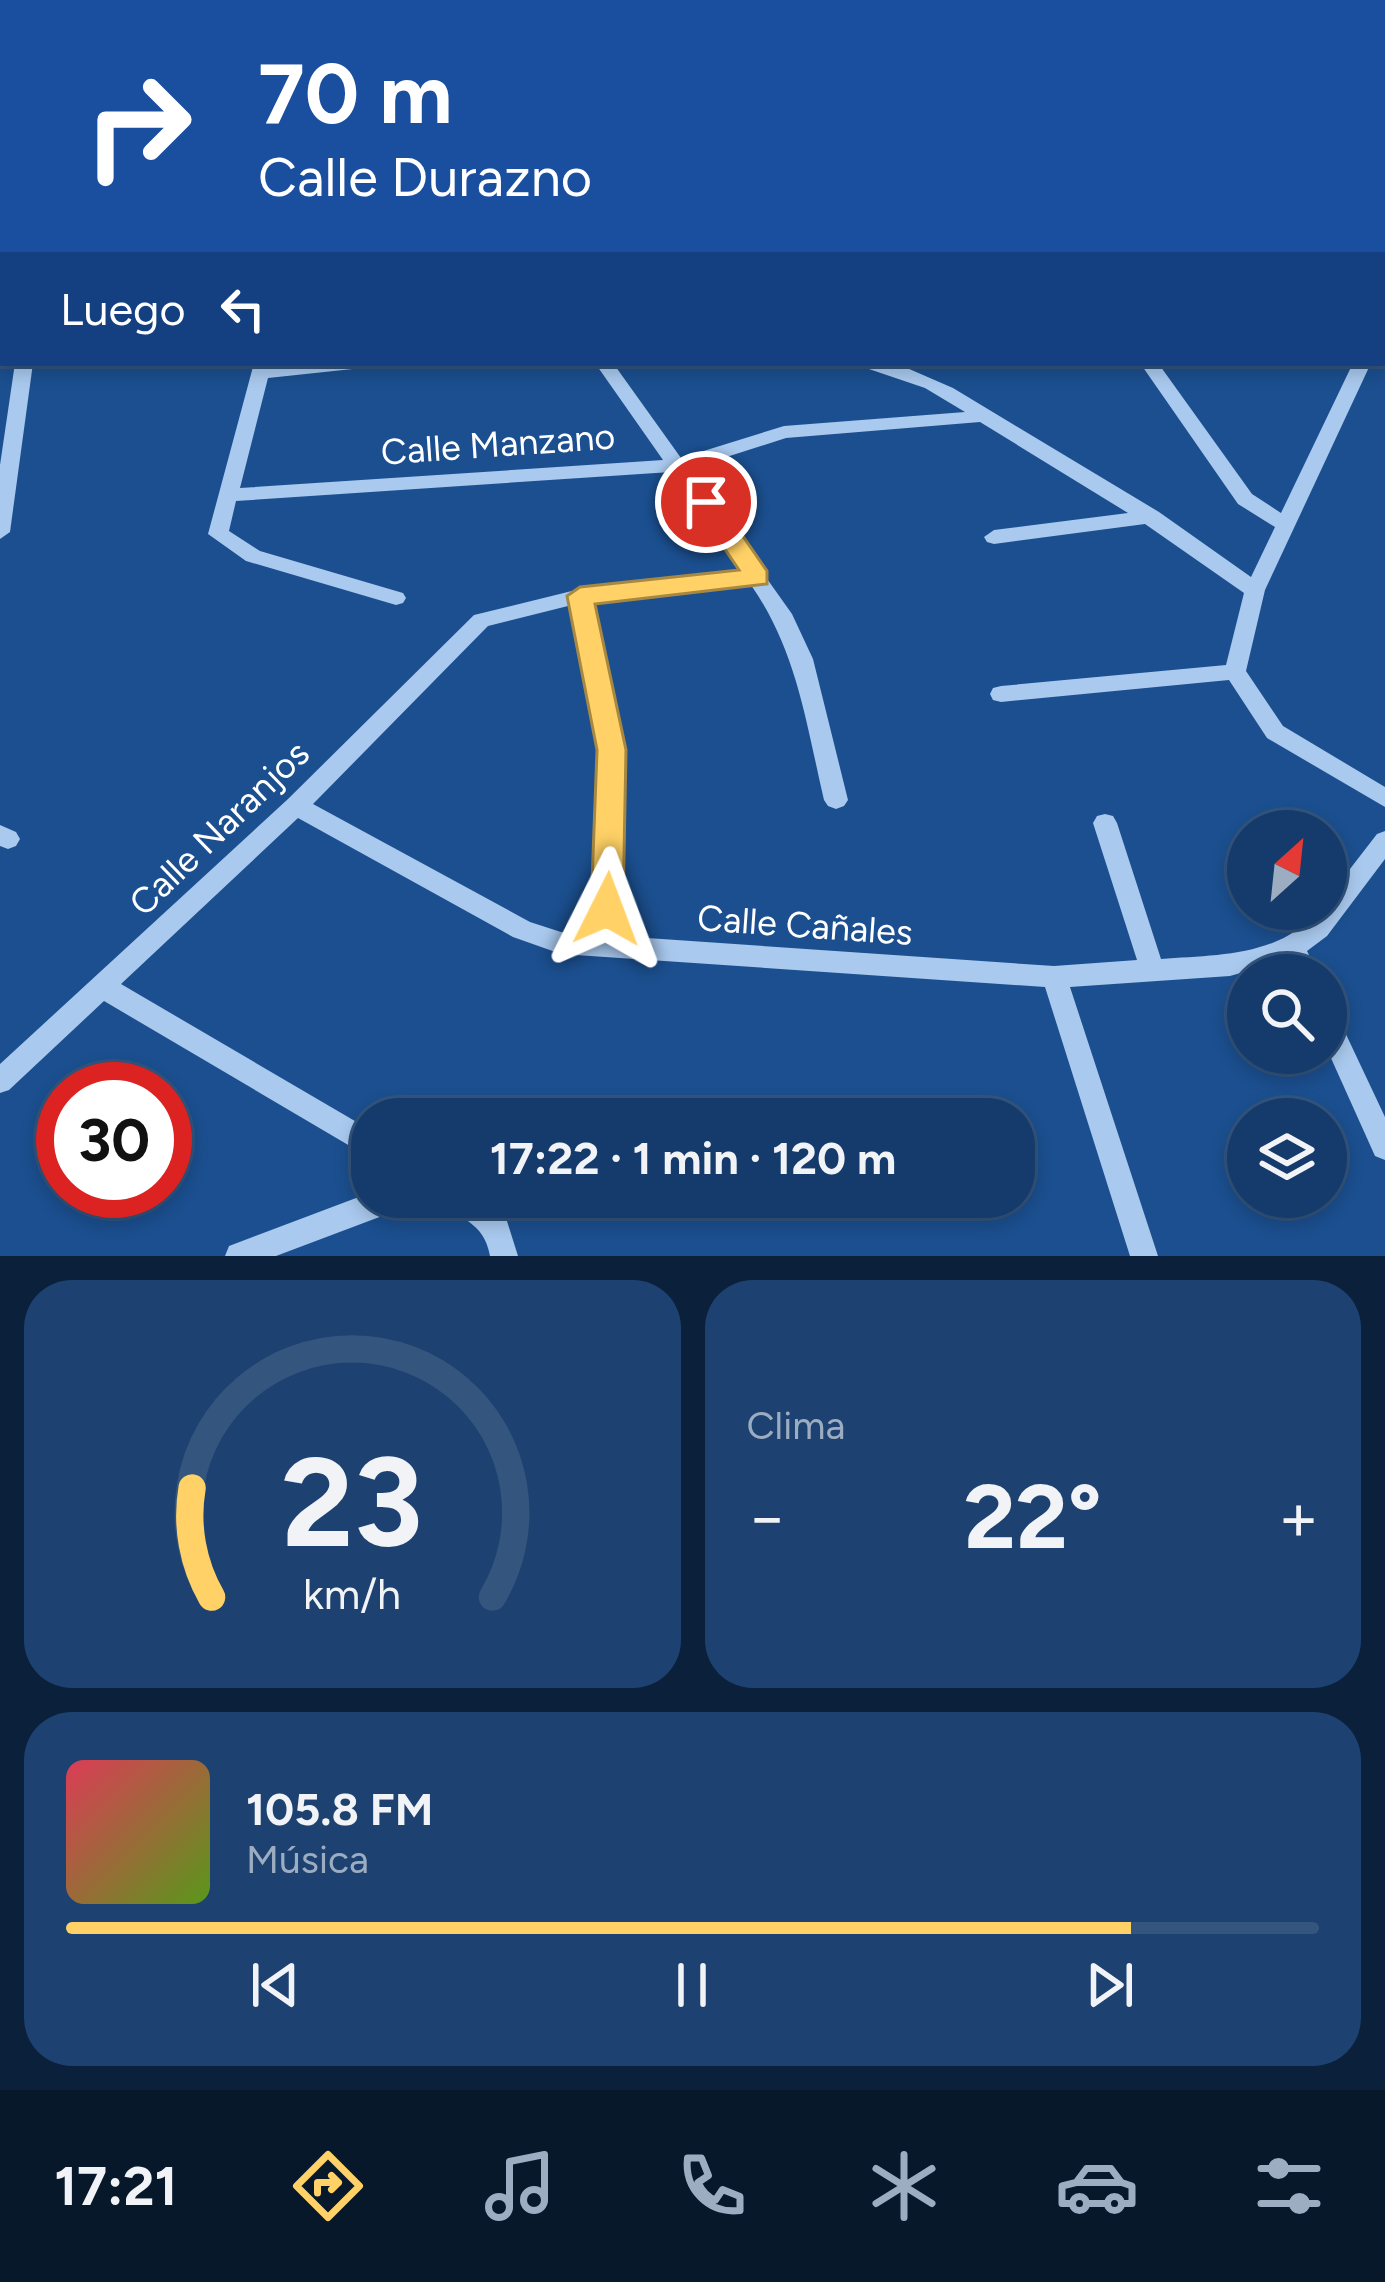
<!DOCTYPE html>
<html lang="es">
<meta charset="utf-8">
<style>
body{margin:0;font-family:Figtree,sans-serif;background:#1d4271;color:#f1f3f6;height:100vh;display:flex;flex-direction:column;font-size:45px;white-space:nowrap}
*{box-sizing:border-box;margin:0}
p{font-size:39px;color:#9dadc1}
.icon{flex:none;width:66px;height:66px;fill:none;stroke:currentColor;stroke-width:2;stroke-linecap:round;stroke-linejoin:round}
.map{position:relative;height:1256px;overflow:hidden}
.side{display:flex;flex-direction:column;gap:24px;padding:24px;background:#0b203b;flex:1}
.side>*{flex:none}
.top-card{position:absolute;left:0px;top:0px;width:1386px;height:366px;box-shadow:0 6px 18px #0003,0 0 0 3px #33557e;background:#1a4fa0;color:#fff;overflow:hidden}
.needle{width:78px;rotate:27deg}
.controls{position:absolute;left:1227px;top:810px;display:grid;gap:24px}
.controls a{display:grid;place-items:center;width:120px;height:120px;border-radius:50%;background:#143b6b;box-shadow:0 6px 18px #0003,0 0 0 3px #33557e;font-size:60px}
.speed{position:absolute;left:36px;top:1062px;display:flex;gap:24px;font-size:60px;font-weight:700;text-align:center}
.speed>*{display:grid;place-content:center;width:156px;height:156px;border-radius:50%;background:#143b6b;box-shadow:0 6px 18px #0003,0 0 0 3px #33557e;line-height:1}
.speed .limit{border:18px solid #d22;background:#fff;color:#111}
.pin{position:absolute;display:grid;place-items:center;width:102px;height:102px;color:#fff;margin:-51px;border:6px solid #fff;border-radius:50%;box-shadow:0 3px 12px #0007}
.me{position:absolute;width:132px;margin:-66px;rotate:3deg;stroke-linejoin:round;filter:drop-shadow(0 0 9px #0008)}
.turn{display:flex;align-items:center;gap:42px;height:252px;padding:0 60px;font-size:54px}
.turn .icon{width:156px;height:156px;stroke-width:2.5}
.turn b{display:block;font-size:84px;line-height:102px}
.then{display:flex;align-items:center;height:114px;padding:0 60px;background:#0003;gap:24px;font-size:45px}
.big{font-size:90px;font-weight:700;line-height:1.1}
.side .tile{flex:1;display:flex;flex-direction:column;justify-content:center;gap:18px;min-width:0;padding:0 42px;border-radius:48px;background:#1d4271}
.side .dial{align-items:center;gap:0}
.dial svg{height:312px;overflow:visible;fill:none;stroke:#33557e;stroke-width:7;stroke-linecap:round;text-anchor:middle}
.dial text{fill:#f1f3f6;stroke:none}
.song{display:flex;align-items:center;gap:36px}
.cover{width:144px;height:144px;border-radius:18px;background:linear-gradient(135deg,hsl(350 70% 55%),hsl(90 70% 35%))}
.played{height:12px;border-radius:6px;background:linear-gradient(90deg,#ffd166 85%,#33557e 85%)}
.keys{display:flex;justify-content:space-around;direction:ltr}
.heat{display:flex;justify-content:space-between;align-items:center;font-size:66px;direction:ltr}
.side .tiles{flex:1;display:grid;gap:24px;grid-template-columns:1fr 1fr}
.tile:last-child{grid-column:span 2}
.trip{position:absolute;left:351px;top:1098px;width:684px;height:120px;border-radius:48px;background:#143b6b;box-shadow:0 6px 18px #0003,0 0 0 3px #33557e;font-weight:700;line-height:120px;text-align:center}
.tabs{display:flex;height:192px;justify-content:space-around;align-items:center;background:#08182b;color:#9dadc1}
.tabs .icon{width:84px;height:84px}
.tabs .current{color:#ffd166}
.tabs b{font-size:54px;color:#f1f3f6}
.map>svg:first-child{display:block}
</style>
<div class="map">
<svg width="1385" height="1256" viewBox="0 0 1385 1256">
<rect width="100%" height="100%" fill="#1b4f8f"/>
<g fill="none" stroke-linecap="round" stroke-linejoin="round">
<g fill="#a9c9ee" fill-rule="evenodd">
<polygon points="170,0 194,0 191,3 167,3"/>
<polygon points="245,0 259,0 258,3 244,3"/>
<polygon points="476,0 490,0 491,3 477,3"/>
<polygon points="612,0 626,0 627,3 613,3"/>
<polygon points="734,0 766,0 763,3 731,3"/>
<polygon points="897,0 911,0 913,3 899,3"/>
<polygon points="1043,0 1057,0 1060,3 1046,3"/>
<polygon points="1234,0 1248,0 1250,3 1236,3"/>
<polygon points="1372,0 1385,0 1385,6 1383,3"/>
<polygon points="0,21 3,22 3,30 0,29"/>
<polygon points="1383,162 1385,163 1385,174 1383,173"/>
<polygon points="3,202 3,212 0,213 0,203"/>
<rect x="0" y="283" width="3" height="10"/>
<polygon points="1383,312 1385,312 1383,326"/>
<polygon points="15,363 33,363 10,532 0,539 0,465"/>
<path d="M254,363H272L271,366L371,363L362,368L268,378L240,488L663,460L595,363H613L681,458L784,426L965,412L925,388L863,367L860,363L900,365L953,388L1159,512L1251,577L1275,527L1238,504L1140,363H1158L1252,494L1281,513L1353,363H1371L1265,590L1246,671L1283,726L1385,787V807L1267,738L1229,680L1001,702L993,700L990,694L993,688L1001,686L1226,665L1244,593L1145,524L994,544L987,542L984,537L994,530L1128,513L980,422L786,438L689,469L792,614L813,659L848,800L844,806L836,809L828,806L824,800C806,723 797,651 751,585L592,602L623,750L618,936L1054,966L1137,960L1093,823L1097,816L1105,814L1113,816L1117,823L1161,959C1216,955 1282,957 1319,909H1326V900L1377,834L1385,831V859L1327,936L1307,951L1319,975H1293L1286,960L1230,976L1070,987L1158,1256H1130L1045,987L561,954L513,937L298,818L121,984L372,1131V1159L104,1001L9,1090L0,1093V1064L288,799L474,615L580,589L741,572L671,472L236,501L229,531L260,551L403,593L406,598L403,603L396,605L246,561L208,534ZM572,605L601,750L593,935L561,932L530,922L313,804L488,626Z"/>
<polygon points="0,825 16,832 20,839 16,846 8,849 0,846"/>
<polygon points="1326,1008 1335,1011 1385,1117 1385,1160 1375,1156 1326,1047"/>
<polygon points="372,1192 372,1197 410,1197 406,1207 276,1256 225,1256 229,1246"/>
<path d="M446,1197L487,1198L506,1218L518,1256H490C484,1220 458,1223 446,1197Z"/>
</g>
<polygon fill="#f0f6ff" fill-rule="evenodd" points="3,31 3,43 0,44 0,32"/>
</g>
<polygon fill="#ffd166" stroke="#a68842" stroke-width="3" points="706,494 715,496 767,571 767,584 595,604 626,750 623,909 618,919 595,919 591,909 597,750 567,596 580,587 739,570 693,502"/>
<g text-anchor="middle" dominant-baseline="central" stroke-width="12" stroke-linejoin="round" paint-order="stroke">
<g font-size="36" fill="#fff" stroke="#1b4f8f">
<text transform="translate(498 444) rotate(-4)">Calle Manzano</text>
<text transform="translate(219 828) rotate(-44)">Calle Naranjos</text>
<text transform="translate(805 925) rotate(4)">Calle Cañales</text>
</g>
</g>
</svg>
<div class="controls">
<a><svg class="needle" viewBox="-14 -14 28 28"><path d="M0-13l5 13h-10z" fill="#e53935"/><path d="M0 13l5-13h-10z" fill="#9dadc1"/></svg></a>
<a><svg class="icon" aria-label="search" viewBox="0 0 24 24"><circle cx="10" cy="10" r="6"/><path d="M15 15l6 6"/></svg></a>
<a><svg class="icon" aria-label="layers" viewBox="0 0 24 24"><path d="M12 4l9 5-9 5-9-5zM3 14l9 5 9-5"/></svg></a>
</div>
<div class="speed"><div class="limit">30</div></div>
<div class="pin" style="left:706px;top:502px;background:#d93025"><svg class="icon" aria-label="arrive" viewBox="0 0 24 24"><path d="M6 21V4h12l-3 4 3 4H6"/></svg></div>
<svg class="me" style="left:607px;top:909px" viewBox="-20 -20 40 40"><path d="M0-17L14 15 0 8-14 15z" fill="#ffd166" stroke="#fff" stroke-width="4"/></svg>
<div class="trip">17:22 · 1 min · 120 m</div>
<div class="top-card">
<div class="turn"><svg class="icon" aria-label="right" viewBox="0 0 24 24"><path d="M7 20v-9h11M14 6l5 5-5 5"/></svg><div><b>70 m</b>Calle Durazno</div></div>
<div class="then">Luego<svg class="icon" aria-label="left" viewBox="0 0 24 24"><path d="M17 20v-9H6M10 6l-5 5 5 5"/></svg></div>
</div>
</div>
<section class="side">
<div class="tiles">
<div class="tile dial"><svg viewBox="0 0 100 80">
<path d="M14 69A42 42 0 1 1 86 69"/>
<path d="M14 69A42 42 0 0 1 9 41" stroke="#ffd166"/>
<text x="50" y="56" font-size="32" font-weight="700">23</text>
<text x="50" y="72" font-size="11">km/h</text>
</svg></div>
<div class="tile"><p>Clima</p>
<div class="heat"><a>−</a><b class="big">22°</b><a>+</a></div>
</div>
<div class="tile">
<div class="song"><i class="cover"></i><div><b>105.8 FM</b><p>Música</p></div></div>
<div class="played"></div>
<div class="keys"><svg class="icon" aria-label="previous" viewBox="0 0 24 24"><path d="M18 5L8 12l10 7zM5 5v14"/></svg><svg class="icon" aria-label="pause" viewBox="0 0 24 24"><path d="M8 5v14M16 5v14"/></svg><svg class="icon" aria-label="next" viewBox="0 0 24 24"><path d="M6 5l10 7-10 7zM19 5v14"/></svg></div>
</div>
</div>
</section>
<nav class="tabs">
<b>17:21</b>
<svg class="icon current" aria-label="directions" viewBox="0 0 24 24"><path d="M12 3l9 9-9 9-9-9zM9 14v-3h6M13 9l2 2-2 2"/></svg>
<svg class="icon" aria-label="music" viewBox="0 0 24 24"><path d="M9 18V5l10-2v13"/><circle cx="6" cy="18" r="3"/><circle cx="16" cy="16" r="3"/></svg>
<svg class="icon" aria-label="phone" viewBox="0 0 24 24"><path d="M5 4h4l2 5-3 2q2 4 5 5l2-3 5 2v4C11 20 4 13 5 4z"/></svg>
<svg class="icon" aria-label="climate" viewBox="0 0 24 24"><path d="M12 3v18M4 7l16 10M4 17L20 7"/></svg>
<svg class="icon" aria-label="car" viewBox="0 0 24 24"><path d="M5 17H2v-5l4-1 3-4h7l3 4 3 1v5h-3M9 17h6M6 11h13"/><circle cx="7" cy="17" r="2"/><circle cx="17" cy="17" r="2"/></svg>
<svg class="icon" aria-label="filters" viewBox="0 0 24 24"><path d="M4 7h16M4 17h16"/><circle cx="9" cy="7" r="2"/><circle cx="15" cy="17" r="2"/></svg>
</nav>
